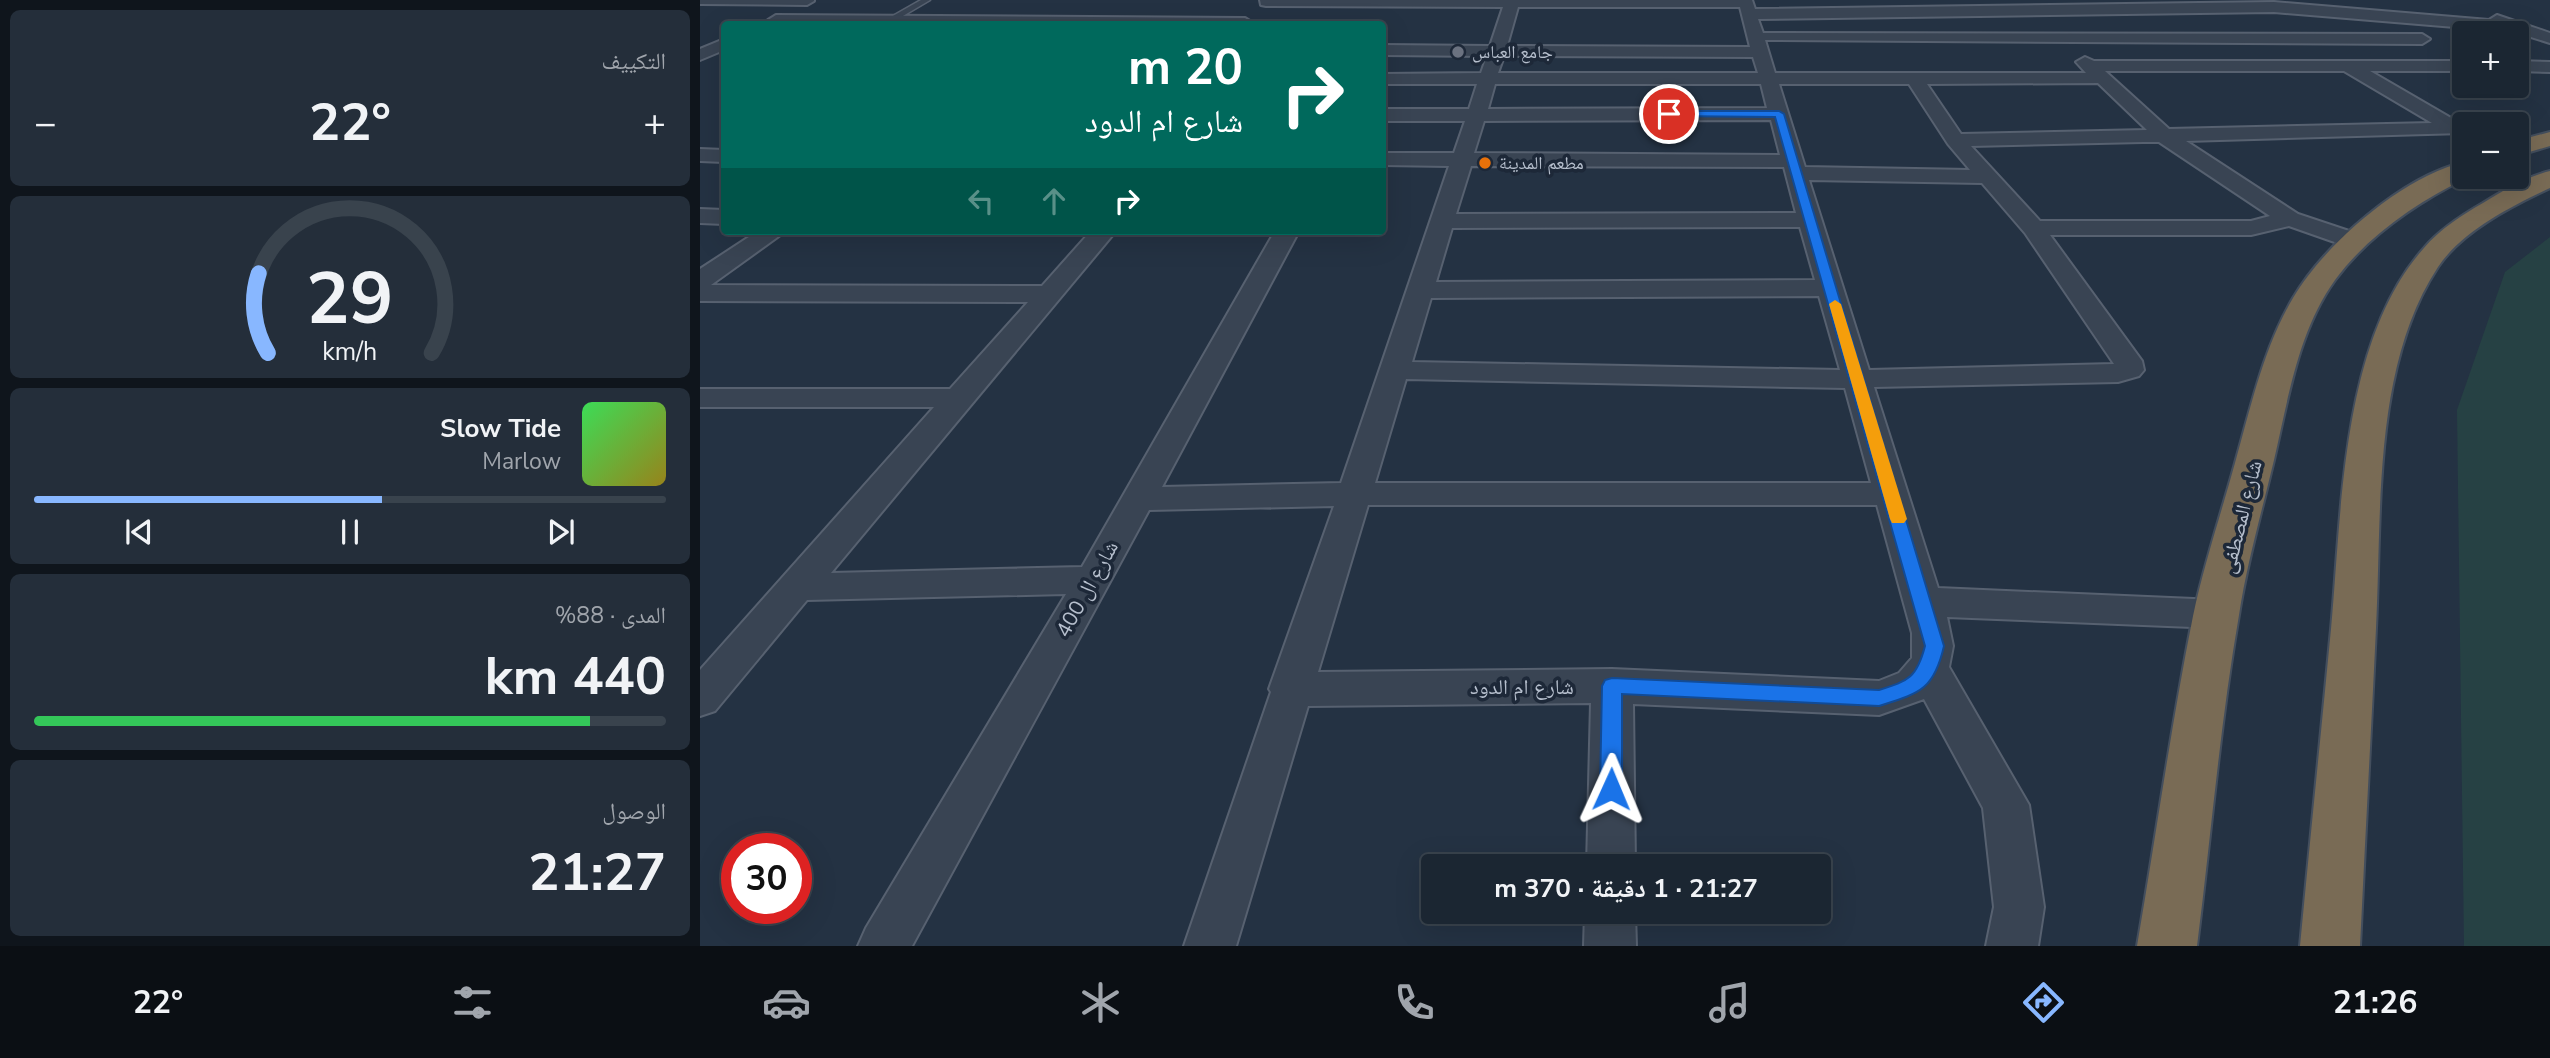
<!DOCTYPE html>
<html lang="ar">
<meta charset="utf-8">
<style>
body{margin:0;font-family:"Nunito Sans","Noto Naskh Arabic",sans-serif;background:#242e3a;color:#f1f3f6;direction:rtl;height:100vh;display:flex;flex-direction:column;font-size:26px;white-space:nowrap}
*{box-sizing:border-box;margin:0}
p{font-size:23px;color:#a0a5ac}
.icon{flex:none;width:38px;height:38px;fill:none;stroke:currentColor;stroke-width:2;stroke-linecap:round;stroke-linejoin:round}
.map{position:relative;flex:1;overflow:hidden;direction:ltr}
.sheet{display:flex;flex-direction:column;gap:10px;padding:10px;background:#0f151c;width:700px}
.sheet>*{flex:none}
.guide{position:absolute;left:21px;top:21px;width:665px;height:214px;border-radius:7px;box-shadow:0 7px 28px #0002,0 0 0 2px #39434d;direction:rtl;background:#00695c;color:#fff;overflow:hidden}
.buttons{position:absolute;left:1752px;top:21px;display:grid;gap:14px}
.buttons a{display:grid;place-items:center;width:77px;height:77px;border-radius:7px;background:#1b2632;box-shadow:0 7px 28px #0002,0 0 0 2px #39434d;font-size:35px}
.speed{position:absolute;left:21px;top:833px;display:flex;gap:14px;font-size:35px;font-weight:700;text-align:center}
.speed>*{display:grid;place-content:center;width:91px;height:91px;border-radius:50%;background:#1b2632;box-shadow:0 7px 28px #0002,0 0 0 2px #39434d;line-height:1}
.speed .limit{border:10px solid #d22;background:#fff;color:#111}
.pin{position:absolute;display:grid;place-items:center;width:60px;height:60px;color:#fff;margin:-30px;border:4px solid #fff;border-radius:50%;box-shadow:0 2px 7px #0007}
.me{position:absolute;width:77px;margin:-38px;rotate:1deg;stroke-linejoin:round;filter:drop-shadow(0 0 5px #0008)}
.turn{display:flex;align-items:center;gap:24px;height:147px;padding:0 28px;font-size:32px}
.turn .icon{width:91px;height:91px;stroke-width:2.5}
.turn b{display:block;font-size:49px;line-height:60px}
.lanes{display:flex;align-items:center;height:66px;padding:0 28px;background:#0003;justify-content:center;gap:35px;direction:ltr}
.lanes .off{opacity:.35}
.big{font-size:52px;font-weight:700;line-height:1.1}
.sheet .tile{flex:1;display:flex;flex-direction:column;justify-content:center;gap:10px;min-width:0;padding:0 24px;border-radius:10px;background:#242e3a}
.sheet .dial{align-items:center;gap:0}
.dial svg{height:182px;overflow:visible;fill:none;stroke:#39434d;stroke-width:7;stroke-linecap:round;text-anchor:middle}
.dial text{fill:#f1f3f6;stroke:none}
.song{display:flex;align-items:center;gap:21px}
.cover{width:84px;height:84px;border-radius:10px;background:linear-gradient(135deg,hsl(130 70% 55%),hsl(50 70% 35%))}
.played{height:7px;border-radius:4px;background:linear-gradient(90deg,#88b7ff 55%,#39434d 55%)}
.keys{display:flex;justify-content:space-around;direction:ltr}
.heat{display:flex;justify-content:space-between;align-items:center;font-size:38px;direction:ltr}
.charge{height:10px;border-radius:5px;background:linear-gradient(90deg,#34c759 88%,#39434d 0)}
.trip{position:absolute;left:721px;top:854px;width:410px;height:70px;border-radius:7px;background:#1b2632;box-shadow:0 7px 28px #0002,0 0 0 2px #39434d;font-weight:700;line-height:70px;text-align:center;direction:rtl}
.menu{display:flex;height:112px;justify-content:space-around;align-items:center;background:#0b0f14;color:#a0a5ac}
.menu .icon{width:49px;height:49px}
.menu .on{color:#88b7ff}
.menu b{font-size:32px;color:#f1f3f6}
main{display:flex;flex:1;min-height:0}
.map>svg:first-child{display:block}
</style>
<main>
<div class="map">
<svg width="1850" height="946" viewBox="0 0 1850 946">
<rect width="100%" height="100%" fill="#243243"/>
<polygon fill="#264144" points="1850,237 1850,946 1764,946 1757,410 1805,272"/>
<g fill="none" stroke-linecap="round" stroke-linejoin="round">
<defs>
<polygon id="lane" points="221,0 230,0 191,23 184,21"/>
<g id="street">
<polygon points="0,0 114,0 114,1 107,5 0,4"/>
<path d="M560,0H1052L1055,9L1574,2L1789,20L1797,15L1850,33V43L1815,32L1574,12L1058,19L1063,33L1722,34L1730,39L1722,44L1065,40L1075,73H1386L1376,62L1385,57L1394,61H1764V71H1670L1763,125V133L1486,141L1598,214L1664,236L1667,241L1664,246L1655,248L1646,246L1589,226L1551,235H1350L1442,361L1444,370L1439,376L1418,382L1174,387L1238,588L1517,600L1531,604L1536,614L1531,624L1517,628L1247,617L1253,646L1249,667L1329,805L1344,907L1338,946H1286L1294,907L1283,808L1224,699L1179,715L933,704L935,866H887L891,703L608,706L536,946H484L571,692L569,689L634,506L449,510L212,946H158L166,928L366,594L107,600L15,711L0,716V670L234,407H0V389H250L328,302L0,301V269L58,231H86L11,285L342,286L391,231H416L131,573L382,567L575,231H599L462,487L641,483L749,166L682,165V153H754L765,121H682V109H769L777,84H682V74L781,73L787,56L682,55V45L790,46L803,7L566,6L561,5ZM818,7H1040L1050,47L807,46ZM804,56L1053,57L1058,73H798ZM1405,71H1644L1732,123L1469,129ZM1398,83L1447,130L1261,134L1227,84ZM795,84H1061L1067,108L788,109ZM1079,84H1209L1248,144L1270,170L1105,167ZM1071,120L1080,155L774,153L784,121ZM1443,142H1459L1570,216L1551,221H1340L1271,146ZM771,166L1084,167L1096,213L756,214ZM1109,180L1282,183L1325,233L1414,364L1169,370ZM1100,227L1115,280L736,282L752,228ZM1119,296L1140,370L712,362L731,298ZM706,379L1145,388L1171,483H675ZM668,505H1177L1212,633V658L1199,673L1179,681L912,669L618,672Z"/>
<polygon points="76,15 545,18 553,23 70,23 68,20"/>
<polygon points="24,39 24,50 0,60 0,49"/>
<polygon points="1816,61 1850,62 1850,72 1816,71"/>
<polygon points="0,149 24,150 24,162 0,161"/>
<polygon points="0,209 24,210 24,224 0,223"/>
<polygon points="885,912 935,912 936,946 884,946"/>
</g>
<g id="highway">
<polygon points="1850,132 1850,146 1816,156 1816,141"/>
<path d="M1764,162V177H1768C1718,202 1669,234 1635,280C1598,331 1588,400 1574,460C1562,511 1547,562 1539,615C1520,724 1511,836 1497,946H1437C1456,836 1471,726 1493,616C1504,564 1521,514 1535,463C1551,407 1563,349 1593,298C1625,244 1702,177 1764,162Z"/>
<path d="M1850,171V188C1812,206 1762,231 1738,267C1672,367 1682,514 1676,628C1671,734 1665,840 1660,946H1600C1610,840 1621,734 1631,629C1642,511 1641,341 1724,248C1740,229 1762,215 1783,203C1804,190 1826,177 1850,171Z"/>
</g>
</defs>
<use href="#lane" stroke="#576170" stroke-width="3"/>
<use href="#street" stroke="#576170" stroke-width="4"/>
<use href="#highway" stroke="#434e5d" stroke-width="4"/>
<use href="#lane" fill="#394453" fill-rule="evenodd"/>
<use href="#street" fill="#394453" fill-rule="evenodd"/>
<use href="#highway" fill="#796b55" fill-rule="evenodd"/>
</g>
<path fill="#1a73e8" stroke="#114b97" stroke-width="2" d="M969,111H1079L1084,114L1244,646C1234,690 1220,693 1179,706L922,694V789L919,796L911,799L904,796L900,789L902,686L905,680L912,678L1179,690C1209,681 1217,677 1225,646L1075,117L965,116L964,114Z"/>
<polygon fill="#f59e0b" points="1135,300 1141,304 1207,519 1204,523 1192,523 1190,519 1129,304"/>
<circle fill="#6b7280" stroke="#1d2838" stroke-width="2.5" cx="758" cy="52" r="7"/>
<circle fill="#e8710a" stroke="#1d2838" stroke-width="2.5" cx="785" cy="163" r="7"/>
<g text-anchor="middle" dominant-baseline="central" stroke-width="7" stroke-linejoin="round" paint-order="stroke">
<g font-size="18" fill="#b6bfcd" stroke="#1d2838" text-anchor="start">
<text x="772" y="52">جامع العباس</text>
<text x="799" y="163">مطعم المدينة</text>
</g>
<g font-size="21" fill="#b6bfcd" stroke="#1d2838">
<text transform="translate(1541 517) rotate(-76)">شارع المصطفى</text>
<text transform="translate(387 589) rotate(-61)">شارع ال 400</text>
<text x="822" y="687">شارع ام الدود</text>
</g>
</g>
</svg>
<div class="buttons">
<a>+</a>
<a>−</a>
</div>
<div class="speed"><div class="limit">30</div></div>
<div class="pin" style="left:969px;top:114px;background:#d93025"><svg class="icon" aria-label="arrive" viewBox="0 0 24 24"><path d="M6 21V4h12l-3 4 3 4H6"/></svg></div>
<svg class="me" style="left:911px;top:789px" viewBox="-20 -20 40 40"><path d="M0-17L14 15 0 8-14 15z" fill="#1a73e8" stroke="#fff" stroke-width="4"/></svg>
<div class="trip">21:27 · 1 دقيقة · 370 m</div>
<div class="guide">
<div class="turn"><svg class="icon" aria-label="right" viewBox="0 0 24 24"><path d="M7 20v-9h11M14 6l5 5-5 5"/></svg><div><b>20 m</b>شارع ام الدود</div></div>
<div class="lanes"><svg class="icon off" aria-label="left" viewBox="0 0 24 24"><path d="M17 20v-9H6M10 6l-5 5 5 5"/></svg><svg class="icon off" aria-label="ahead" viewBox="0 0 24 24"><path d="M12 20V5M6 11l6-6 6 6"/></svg><svg class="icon" aria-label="right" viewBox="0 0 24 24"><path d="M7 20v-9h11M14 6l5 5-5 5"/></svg></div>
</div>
</div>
<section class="sheet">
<div class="tile"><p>التكييف</p>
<div class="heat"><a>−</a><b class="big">22°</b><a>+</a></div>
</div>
<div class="tile dial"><svg viewBox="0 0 100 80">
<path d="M14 69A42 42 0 1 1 86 69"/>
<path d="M14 69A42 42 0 0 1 10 34" stroke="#88b7ff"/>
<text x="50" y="56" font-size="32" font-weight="700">29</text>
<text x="50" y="72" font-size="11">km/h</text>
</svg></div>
<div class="tile">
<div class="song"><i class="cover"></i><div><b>Slow Tide</b><p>Marlow</p></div></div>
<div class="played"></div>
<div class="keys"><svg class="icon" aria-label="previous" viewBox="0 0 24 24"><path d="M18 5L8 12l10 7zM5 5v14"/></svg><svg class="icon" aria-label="pause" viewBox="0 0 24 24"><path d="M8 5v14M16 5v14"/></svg><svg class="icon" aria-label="next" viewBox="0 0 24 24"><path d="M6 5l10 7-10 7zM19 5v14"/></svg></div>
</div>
<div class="tile"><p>المدى · 88%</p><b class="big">440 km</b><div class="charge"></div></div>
<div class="tile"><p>الوصول</p><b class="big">21:27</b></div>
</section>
</main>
<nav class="menu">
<b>21:26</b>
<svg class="icon on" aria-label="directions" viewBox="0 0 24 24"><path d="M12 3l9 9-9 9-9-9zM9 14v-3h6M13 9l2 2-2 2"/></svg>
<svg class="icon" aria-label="music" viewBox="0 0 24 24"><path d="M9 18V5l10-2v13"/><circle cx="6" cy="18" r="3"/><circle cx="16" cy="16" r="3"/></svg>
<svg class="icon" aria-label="phone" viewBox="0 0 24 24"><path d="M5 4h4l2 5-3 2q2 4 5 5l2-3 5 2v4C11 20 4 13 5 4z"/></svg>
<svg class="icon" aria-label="climate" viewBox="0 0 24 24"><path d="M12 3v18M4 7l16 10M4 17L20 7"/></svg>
<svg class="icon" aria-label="car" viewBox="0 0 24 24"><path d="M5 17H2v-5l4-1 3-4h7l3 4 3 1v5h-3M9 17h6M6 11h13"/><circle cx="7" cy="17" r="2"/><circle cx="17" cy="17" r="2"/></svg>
<svg class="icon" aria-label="filters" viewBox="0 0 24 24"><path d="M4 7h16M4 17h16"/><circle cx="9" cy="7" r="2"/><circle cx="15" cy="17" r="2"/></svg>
<b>22°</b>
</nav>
